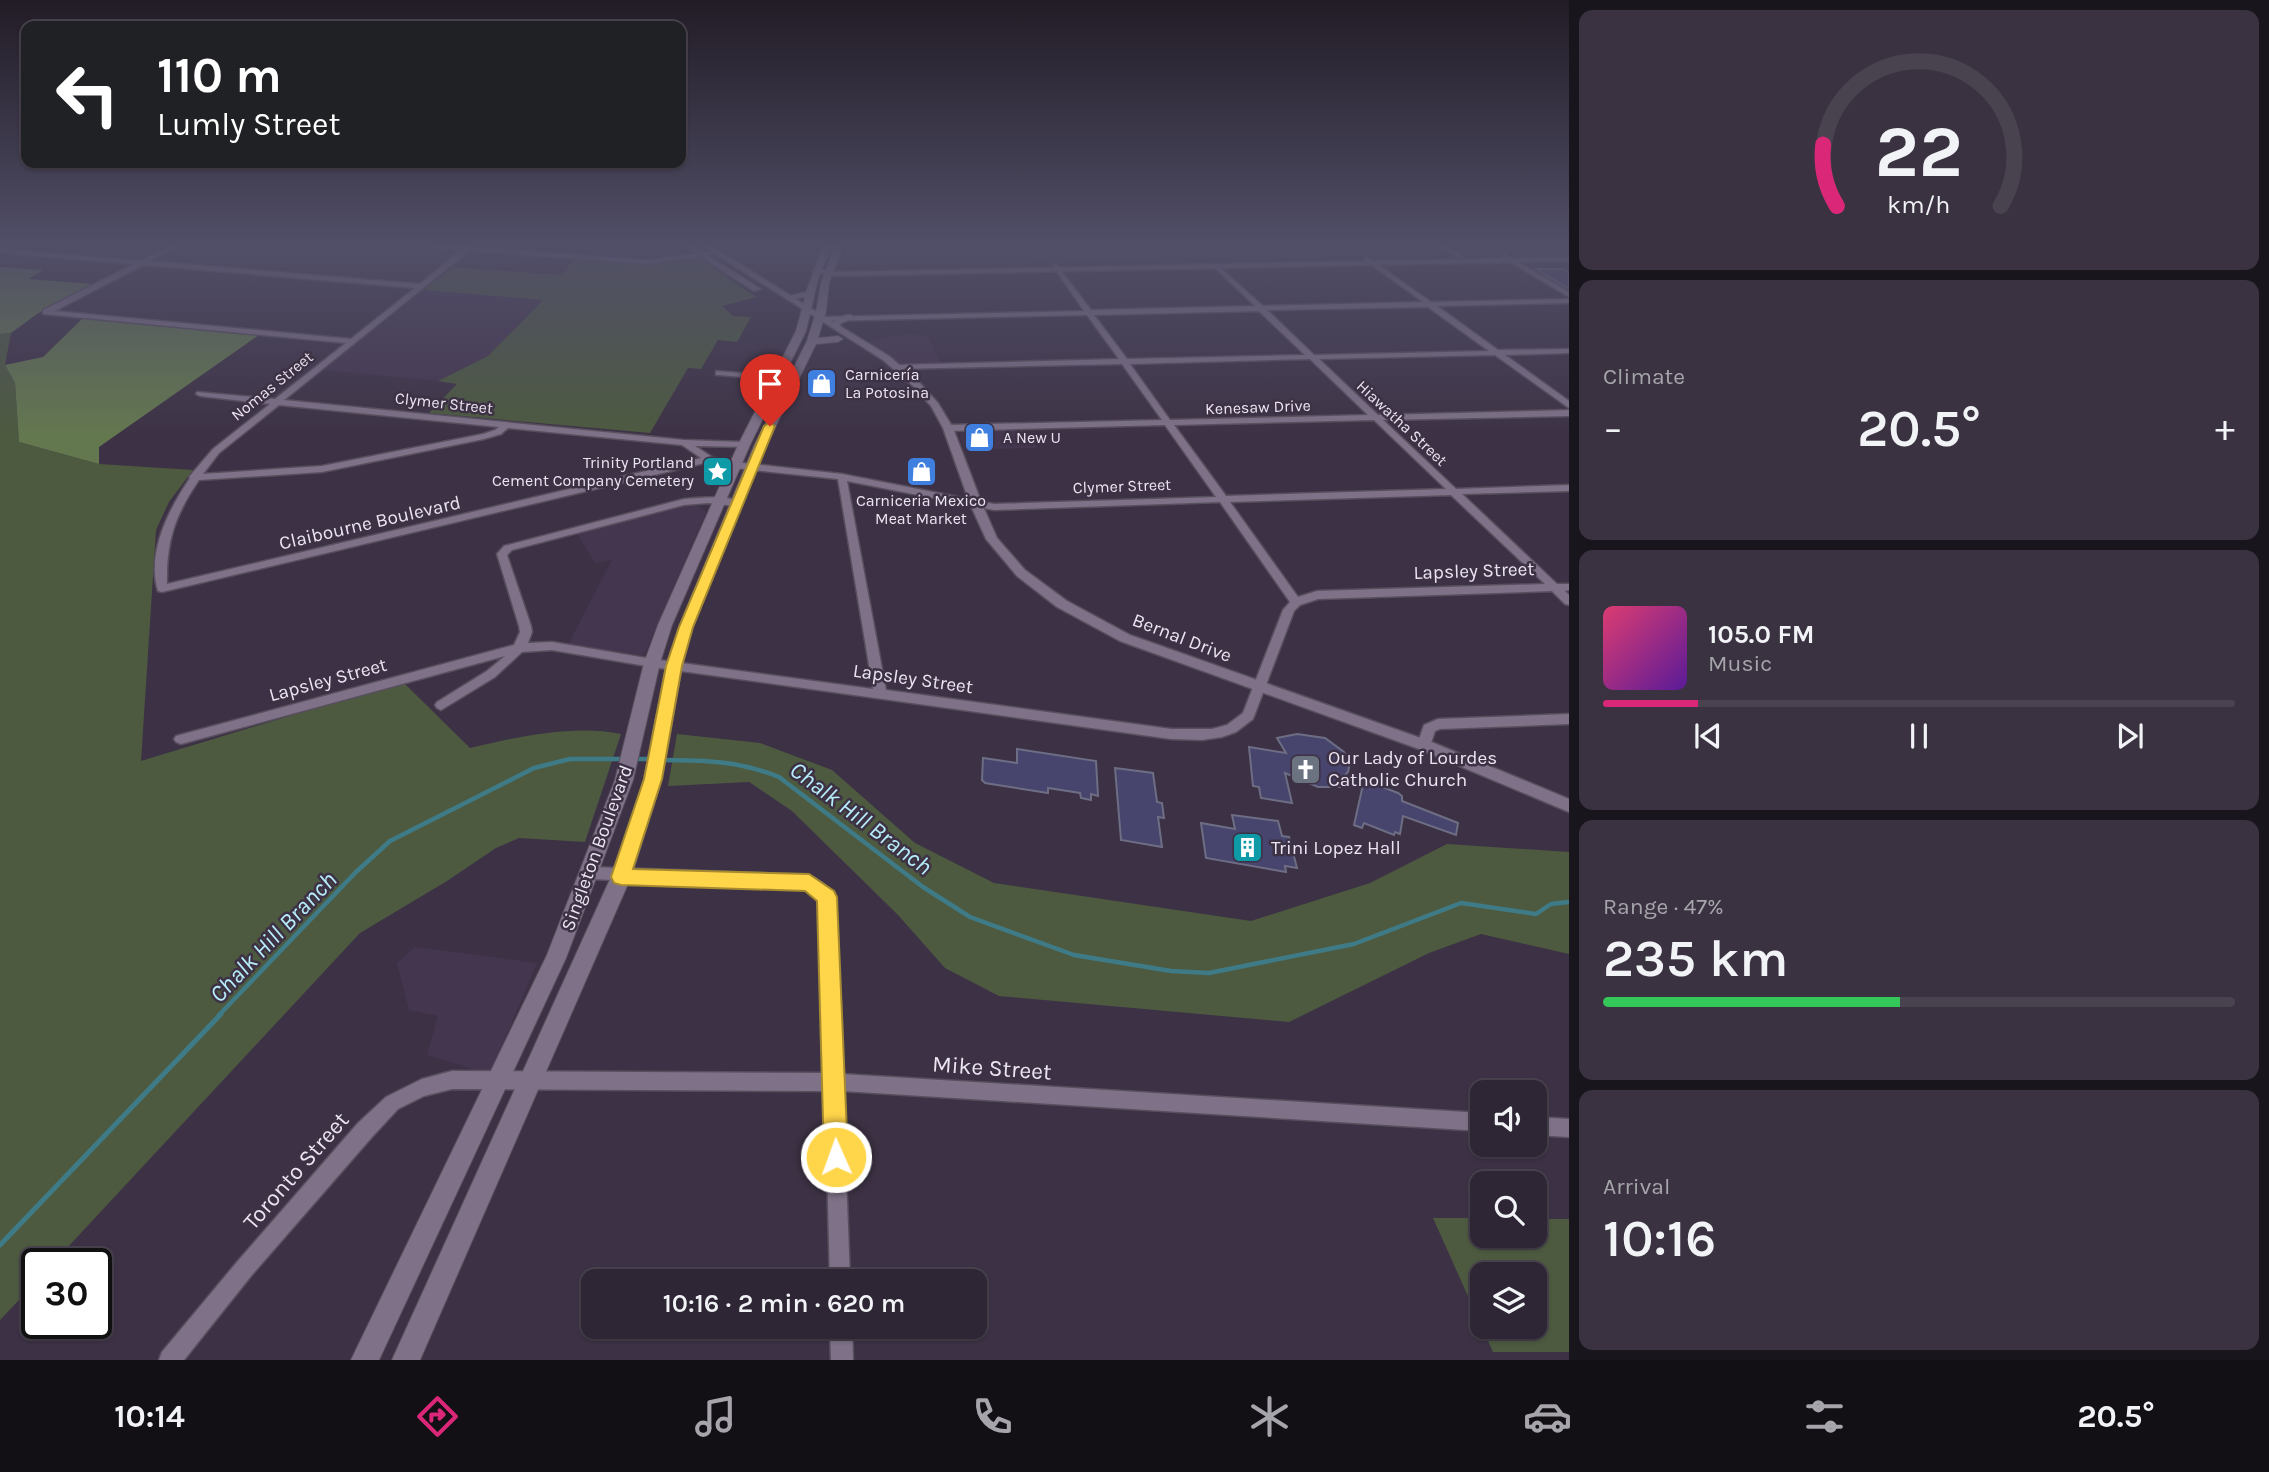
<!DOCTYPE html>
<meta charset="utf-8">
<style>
body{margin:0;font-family:Karla,sans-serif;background:#3a3240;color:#f1f3f6;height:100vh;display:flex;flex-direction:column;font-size:26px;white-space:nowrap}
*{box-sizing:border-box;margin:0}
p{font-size:23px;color:#a7a5ac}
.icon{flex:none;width:38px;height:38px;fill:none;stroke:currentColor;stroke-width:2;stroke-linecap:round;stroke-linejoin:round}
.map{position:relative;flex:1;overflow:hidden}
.panel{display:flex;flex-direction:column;gap:10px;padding:10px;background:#19151d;width:700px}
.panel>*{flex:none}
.banner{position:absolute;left:21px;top:21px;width:665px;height:147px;border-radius:14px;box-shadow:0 2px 5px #0004,0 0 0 2px #49434f;background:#202124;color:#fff;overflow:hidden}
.tools{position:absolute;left:1470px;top:1080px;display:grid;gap:14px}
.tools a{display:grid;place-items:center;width:77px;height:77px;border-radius:14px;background:#2e2634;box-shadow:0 2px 5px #0004,0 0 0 2px #49434f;font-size:35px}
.speed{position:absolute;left:21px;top:1248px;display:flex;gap:14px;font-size:35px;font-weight:700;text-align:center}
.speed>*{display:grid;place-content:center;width:91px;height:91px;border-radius:50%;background:#2e2634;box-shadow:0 2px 5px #0004,0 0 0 2px #49434f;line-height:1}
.speed .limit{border:4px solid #111;border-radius:10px;background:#fff;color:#111}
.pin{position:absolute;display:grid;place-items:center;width:60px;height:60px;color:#fff;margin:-72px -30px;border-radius:50% 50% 50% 0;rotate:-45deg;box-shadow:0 0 7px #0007}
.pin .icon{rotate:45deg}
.me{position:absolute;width:77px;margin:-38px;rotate:358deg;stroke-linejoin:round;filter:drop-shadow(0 0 5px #0008)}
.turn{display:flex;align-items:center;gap:24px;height:147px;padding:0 21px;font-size:32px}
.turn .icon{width:91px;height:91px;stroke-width:2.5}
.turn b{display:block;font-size:49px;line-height:60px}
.big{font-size:52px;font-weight:600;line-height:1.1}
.panel .widget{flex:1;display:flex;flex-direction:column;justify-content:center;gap:10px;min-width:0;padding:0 24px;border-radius:14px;background:#3a3240}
.panel .dial{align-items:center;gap:0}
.dial svg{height:182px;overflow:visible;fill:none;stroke:#49434f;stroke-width:7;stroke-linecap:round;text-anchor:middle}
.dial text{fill:#f1f3f6;stroke:none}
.song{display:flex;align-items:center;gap:21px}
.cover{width:84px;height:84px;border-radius:10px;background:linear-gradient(135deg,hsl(340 70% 55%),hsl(270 70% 35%))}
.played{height:7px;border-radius:4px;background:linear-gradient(90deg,#db2777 15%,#49434f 15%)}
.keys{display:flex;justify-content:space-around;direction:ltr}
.heat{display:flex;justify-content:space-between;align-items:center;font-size:38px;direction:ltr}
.charge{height:10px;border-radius:5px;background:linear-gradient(90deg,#34c759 47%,#49434f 0)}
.trip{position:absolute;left:581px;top:1269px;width:406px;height:70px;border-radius:14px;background:#2e2634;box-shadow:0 2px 5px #0004,0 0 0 2px #49434f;font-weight:600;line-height:70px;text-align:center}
.menu{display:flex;height:112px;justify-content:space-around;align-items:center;background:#120f15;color:#a7a5ac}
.menu .icon{width:49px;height:49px}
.menu .on{color:#db2777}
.menu b{font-size:32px;color:#f1f3f6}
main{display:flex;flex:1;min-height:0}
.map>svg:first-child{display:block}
</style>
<main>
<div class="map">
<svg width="1569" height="1360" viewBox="0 0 1569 1360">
<rect width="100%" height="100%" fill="#3d3245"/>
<g fill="#453650">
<polygon points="847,246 1569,246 1569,252 838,266"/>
<polygon points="1557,257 1569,263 1569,293 1509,258"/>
<polygon points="424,290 543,300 488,356 438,381 323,370"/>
<polygon points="907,334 928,336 941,364 899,364 865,342"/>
<polygon points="1027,429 1037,448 965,450 960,435 965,431"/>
<polygon points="686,504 697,505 706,512 644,655 568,645 612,560 595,563 575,530"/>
<polygon points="415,947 537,963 490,1074 427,1055 438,1016 409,1010 397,963"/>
</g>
<g fill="#4d5a40" fill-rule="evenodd">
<path d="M698,257L756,297L722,306L733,316L751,317L737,342L718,340L701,369L688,368L650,433L429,413L457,384L438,381L488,356L543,300L424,290L453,267L560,275L575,260C618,263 657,267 698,257Z"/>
<path d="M11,333L5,365L15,383L19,442L99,464L193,470L169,502L156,530L141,761L332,703L405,684L470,748C517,737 573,724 621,734L585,842L519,838L496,848L447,881L360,933L53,1263L37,1264V1281L0,1320V334Z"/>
<polygon points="677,734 760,743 832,770 915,843 994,883 1251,921 1370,883 1447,844 1569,852 1569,954 1481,934 1429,953 1289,1022 999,996 945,968 898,915 792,811 749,782 668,786"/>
<path d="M1433,1218H1482V1236H1535V1219H1569V1352H1493ZM1482,1274H1535V1326H1482Z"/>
</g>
<g fill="#64784f">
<polygon points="0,267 43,270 28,279 93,284 37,314 11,333 0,334"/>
<polygon points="83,318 259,335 99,447 99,464 19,442 15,383 5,365 43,357"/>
</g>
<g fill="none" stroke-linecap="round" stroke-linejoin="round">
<g stroke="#3f7b87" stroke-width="4.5">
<polyline points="634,759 651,759"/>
<path d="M662,760C704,760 740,761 779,777L923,887L970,917L1074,955L1171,971L1209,973L1354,944L1461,903L1536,914L1551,904L1569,902"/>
<polyline points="219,1015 356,872 390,841 534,768 570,759 623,759"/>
</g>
<polyline stroke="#3f7b87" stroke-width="5" points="0,1245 221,1014"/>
</g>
<g fill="#47456d" stroke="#6d6d84" stroke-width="2">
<polygon points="1536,269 1562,269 1569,273 1569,289"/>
<polygon points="1297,734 1325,738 1344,752 1350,763 1348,772 1341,779 1344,787 1318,787 1285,773 1292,803 1261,798 1259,787 1253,786 1249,747 1286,753 1277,738"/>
<polygon points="1017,749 1096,761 1098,796 1091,794 1091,800 1081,798 1080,793 1048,788 1048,793 985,783 982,780 983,758 1017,763"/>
<polygon points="1115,768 1153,773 1157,802 1162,803 1164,818 1158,817 1162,847 1121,840"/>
<polygon points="1364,780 1398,793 1402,796 1402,801 1458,823 1456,835 1403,816 1400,834 1395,832 1394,835 1364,823 1362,828 1354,825"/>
<polygon points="1232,815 1278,821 1282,836 1289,837 1297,868 1285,866 1286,872 1206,858 1201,823 1235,829"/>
</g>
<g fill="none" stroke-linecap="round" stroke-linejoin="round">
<defs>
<g id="minor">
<path d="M169,246H177L149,261L420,284L461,250L424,246H455L648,260L717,251L715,254L648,264L469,251L284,400L684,440L744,442L748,445L747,447L695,446L712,457L726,461L842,474L994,504L1216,497L1165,425L948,431L944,428L948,425L1162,420L1122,364L896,369L892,367L896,365L1119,359L1087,315L823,321H820V317L1084,311L1053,266L1056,264L1091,310L1255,306L1214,267V265L1216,264L1263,306L1423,302L1365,260V258L1367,257L1431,302L1569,299V303L1437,306L1498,350L1569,349V353L1505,355L1569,401V408L1495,355L1319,359L1378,415L1569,410V416L1383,420L1456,489L1569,485V491L1462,494L1557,584H1569V590L1565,591L1569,595V605L1565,604L1552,591L1318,599L1300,605L1294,611L1253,719L1236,732L1222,737L1202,740L1171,739L652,667L552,650L522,652L495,677L441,710L437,708L435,705L437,702L487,671L505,656L181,744L176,742L174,739L176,736L514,645L520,632L519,626L497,554L504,546L684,499C701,498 727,494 742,503L737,506L708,503L684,505L512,550L507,555L531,626L532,632L528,643L552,642L652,659L873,689L838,479L725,467L709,462L162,592L158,591C146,553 169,509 190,478L189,477L213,449L270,404L200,396L196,394L197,392L275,399L346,343L43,314V310L134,264L0,253V249L141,261ZM143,265L415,288L351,339L55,311ZM1428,307L1489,351L1314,355L1267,310ZM1259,311L1305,355L1127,359L1094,315ZM1310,359L1368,415L1170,420L1130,364ZM279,405L499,427L495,430L483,434L322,466L203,474L219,453ZM1374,420L1446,489L1226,496L1174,425ZM508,428L682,445L701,458L167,584C166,541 175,515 199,480L322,472L484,439L501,434ZM847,481L994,510L1220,502L1290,602L1283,610L1243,713L1227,725L1212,729H1171L886,690ZM1451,495L1545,584L1317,591L1298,597L1230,502Z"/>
<polygon points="1440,246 1447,246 1463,257 1458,258"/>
<polygon points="1502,255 1506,255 1569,292 1569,297 1502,257"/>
<polygon points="716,371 792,377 796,379 792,381 719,375 716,375"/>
<polygon points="1569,714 1569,724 1440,729 1435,731 1429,749 1419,749 1417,745 1424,725 1438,719"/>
<path d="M590,867L809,875C818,879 830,888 835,897L842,1074L1482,1113V1131L843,1091L850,1281H830L825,1091L452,1089L424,1096L398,1109L372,1137L251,1276L184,1360H159L162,1352L237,1262L358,1123L386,1097L422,1079L452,1071L824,1073L819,900L806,888L590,879L585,878L583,873L585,868Z"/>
<polygon points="1535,1117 1569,1119 1569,1137 1535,1135"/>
<polygon points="830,1326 852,1326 853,1360 831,1360"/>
</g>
<g id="tertiary">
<polygon points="684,246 692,246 761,289 754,291"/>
<polygon points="703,246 711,246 833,322 846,315 852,315 852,319 841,323 840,326 889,356 918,381 938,403 953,428 982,504 997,538 1025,570 1067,601 1130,635 1429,741 1569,799 1569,812 1419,749 1120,641 1057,607 1017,576 986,539 970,504 943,428 931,406 912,385 883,360"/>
<polygon points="1569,257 1569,261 836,276 812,271 816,269 836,272"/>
</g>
<g id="secondary">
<polygon points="823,246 831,246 818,279 806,331 750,445 672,625 660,663 633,780 566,958 379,1360 351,1360 547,955 615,780 644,663 658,625 738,445 796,331 805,297 788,300 784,297 806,292"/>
<polygon points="835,246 843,246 829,283 826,312 818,338 838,336 843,339 838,342 816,344 766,446 693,627 682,666 662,779 631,877 420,1360 392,1360 611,877 644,779 666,666 679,627 754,446 807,341 816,312 821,283"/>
</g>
</defs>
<use href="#minor" stroke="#584f5e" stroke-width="3"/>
<use href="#tertiary" stroke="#584f5e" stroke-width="3"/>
<use href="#secondary" stroke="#584f5e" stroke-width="2"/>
<use href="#minor" fill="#7f7288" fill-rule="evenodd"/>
<use href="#tertiary" fill="#7f7288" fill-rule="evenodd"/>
<use href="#secondary" fill="#7f7288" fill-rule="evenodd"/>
</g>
<linearGradient id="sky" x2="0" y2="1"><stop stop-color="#221c26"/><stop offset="0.56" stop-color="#514f68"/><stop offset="1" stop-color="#514f68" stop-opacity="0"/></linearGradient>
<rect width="1569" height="437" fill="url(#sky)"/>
<polygon fill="#ffd54a" stroke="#a68a30" stroke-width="2" points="770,422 775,426 693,627 682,666 662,779 633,869 809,874 834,891 837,897 848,1157 845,1166 836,1169 827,1166 824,1157 817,901 805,891 621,885 614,883 611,877 644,779 666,666 679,627 764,426"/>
<defs>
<symbol id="shop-square" viewBox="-11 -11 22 22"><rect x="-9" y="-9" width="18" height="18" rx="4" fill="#3f7fe0" stroke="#3d3245"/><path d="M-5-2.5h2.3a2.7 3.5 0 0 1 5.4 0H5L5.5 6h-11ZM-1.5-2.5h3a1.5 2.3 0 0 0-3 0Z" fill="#fff"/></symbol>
<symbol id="sight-square" viewBox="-11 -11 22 22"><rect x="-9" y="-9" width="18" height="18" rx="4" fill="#0f9aa8" stroke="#3d3245"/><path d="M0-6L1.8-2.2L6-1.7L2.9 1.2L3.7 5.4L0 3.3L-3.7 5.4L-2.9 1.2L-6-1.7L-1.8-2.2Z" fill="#fff"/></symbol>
<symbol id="church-square" viewBox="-11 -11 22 22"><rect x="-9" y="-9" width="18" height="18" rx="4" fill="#6b7280" stroke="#3d3245"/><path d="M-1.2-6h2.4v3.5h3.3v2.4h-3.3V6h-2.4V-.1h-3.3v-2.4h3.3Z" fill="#fff"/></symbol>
<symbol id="building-square" viewBox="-11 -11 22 22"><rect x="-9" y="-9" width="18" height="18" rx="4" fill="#0f9aa8" stroke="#3d3245"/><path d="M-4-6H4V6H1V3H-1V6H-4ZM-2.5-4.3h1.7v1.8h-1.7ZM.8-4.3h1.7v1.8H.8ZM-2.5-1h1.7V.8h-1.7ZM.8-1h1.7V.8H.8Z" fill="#fff"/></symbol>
</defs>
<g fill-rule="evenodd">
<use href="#shop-square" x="804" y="366" width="35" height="35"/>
<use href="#shop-square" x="962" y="420" width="35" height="35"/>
<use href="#sight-square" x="700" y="454" width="35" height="35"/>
<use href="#shop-square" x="904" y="454" width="35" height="35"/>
<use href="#church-square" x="1288" y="752" width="35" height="35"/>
<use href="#building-square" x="1230" y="830" width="35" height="35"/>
</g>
<g text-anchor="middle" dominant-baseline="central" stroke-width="5" stroke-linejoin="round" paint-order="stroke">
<g font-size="16" fill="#ebe4f1" stroke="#3d3245" text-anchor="start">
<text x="845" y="374">Carnicería<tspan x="845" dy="18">La Potosina</tspan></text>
<text x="1003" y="437">A New U</text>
<text x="694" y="462" text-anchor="end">Trinity Portland<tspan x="694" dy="18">Cement Company Cemetery</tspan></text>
<text x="921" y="500" text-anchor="middle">Carniceria Mexico<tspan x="921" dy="18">Meat Market</tspan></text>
</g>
<g font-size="16" fill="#ebe4f1" stroke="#3d3245">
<text transform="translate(272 386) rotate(-39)">Nomas Street</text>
<text transform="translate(444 403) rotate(6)">Clymer Street</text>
<text transform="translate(1258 407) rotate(-2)">Kenesaw Drive</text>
<text transform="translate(1402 423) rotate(43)">Hiawatha Street</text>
<text transform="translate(1122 486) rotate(-2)">Clymer Street</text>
</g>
<g font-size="19" fill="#ebe4f1" stroke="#3d3245">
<text transform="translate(370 523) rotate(-13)">Claibourne Boulevard</text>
<text transform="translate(1474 571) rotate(-2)">Lapsley Street</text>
<text transform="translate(1182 638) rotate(21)">Bernal Drive</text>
<text transform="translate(913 679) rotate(8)">Lapsley Street</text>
<text transform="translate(328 680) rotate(-15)">Lapsley Street</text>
<text transform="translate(597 848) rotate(-70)">Singleton Boulevard</text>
</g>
<g font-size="19" fill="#ebe4f1" stroke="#3d3245" text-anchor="start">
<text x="1328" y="758">Our Lady of Lourdes<tspan x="1328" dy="22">Catholic Church</tspan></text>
<text x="1271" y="848">Trini Lopez Hall</text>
</g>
<g font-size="23" fill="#ebe4f1" stroke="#3d3245">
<text transform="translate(992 1068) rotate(4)">Mike Street</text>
<text transform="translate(296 1171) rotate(-49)">Toronto Street</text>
</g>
<g font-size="24" font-style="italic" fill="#b7edf9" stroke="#3d3245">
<text transform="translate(861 818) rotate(37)">Chalk Hill Branch</text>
<text transform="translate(273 937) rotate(-46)">Chalk Hill Branch</text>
</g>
</g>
</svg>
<div class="tools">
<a><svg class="icon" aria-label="sound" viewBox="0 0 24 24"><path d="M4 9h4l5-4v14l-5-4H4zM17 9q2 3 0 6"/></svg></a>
<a><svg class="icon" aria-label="search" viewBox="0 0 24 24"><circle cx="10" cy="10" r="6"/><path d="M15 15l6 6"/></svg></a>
<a><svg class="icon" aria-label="layers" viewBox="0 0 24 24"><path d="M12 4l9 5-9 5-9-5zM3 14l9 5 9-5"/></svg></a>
</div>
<div class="speed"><div class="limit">30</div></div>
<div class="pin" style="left:770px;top:426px;background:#d93025"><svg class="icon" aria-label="arrive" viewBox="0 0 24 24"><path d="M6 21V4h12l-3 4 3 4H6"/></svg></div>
<svg class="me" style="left:836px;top:1157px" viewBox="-20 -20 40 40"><circle r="17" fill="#ffd54a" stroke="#fff" stroke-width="3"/><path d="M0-11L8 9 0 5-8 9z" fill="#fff"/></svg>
<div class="trip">10:16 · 2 min · 620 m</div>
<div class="banner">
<div class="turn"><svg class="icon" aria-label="left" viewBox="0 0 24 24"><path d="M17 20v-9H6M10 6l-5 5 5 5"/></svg><div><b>110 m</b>Lumly Street</div></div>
</div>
</div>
<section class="panel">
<div class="widget dial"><svg viewBox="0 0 100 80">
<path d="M14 69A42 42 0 1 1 86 69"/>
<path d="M14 69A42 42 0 0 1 8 42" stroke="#db2777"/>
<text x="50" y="56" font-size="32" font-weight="700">22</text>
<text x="50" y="72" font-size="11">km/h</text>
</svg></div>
<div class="widget"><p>Climate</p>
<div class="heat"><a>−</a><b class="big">20.5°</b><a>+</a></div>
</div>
<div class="widget">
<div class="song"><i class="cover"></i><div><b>105.0 FM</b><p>Music</p></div></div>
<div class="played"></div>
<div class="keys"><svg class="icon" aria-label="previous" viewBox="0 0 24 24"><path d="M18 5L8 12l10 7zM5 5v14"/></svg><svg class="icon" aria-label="pause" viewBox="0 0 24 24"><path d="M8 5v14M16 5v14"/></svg><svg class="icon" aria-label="next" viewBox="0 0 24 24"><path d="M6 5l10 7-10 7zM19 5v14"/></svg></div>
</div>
<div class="widget"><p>Range · 47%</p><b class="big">235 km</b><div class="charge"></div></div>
<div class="widget"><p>Arrival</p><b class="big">10:16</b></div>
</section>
</main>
<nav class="menu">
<b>10:14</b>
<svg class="icon on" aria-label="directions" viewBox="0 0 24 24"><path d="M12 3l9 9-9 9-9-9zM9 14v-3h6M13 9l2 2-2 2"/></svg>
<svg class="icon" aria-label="music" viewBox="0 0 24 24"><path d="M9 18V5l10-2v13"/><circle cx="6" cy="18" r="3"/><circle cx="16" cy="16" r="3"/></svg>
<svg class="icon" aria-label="phone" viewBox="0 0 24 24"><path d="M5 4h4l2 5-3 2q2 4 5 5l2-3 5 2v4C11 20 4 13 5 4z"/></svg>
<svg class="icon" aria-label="climate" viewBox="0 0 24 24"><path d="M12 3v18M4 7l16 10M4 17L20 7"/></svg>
<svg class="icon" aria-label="car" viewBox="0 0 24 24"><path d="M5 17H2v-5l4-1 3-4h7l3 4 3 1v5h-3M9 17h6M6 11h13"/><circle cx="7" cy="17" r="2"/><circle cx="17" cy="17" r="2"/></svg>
<svg class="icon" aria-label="filters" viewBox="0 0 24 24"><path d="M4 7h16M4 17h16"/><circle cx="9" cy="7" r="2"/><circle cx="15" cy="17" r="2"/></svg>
<b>20.5°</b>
</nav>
